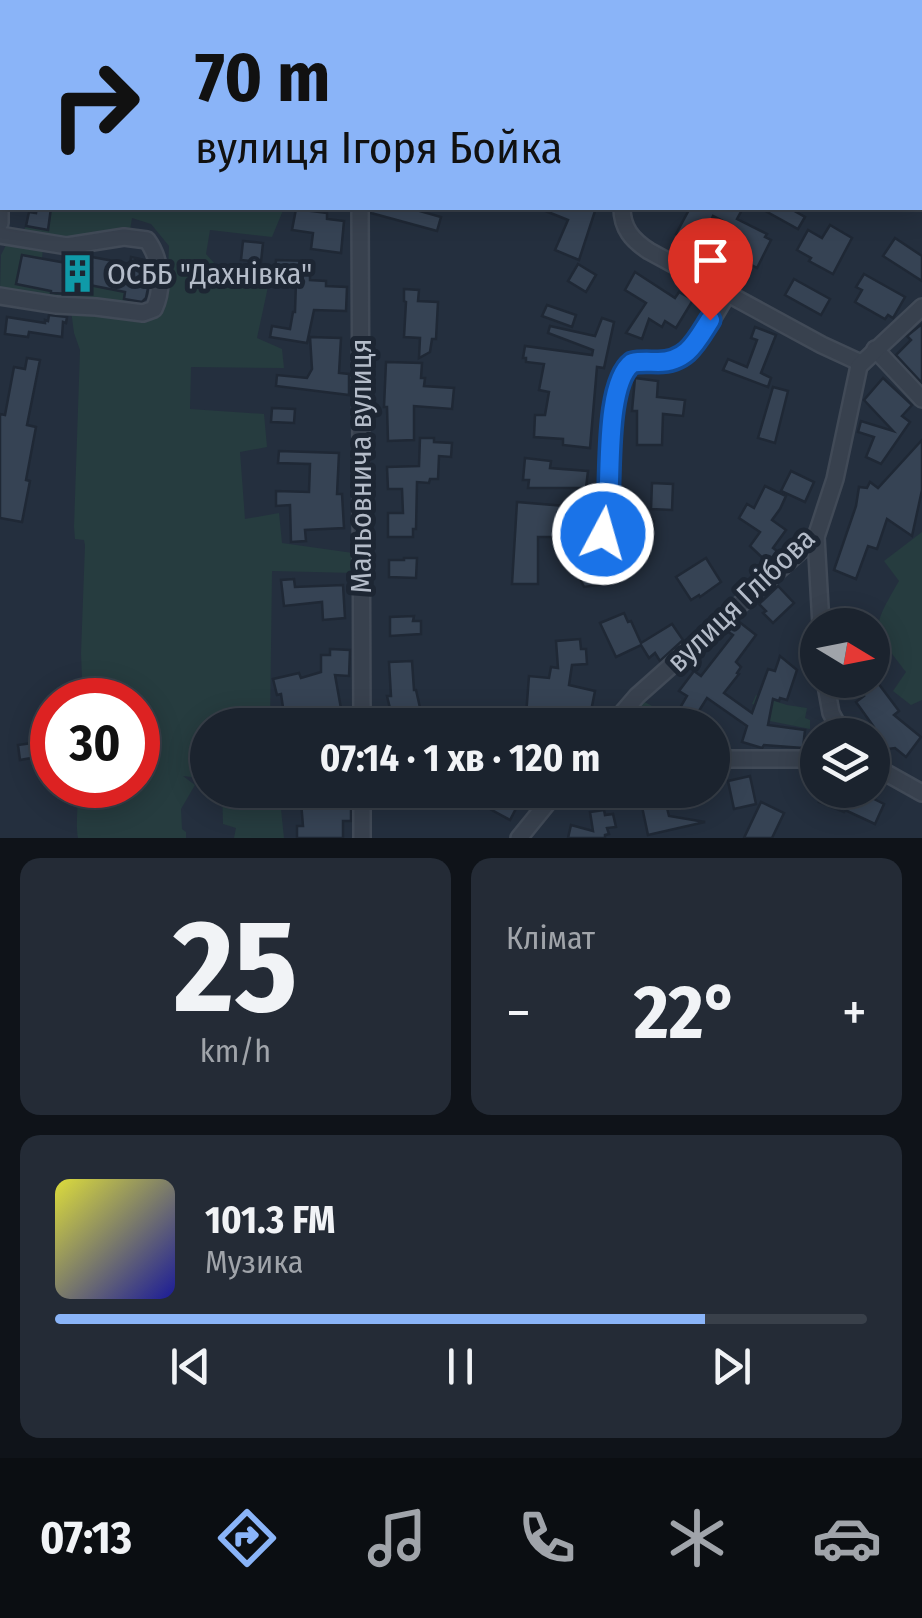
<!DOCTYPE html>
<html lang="uk">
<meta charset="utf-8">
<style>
body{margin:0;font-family:"Fira Sans Condensed",sans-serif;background:#242b36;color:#f1f3f6;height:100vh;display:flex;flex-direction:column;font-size:38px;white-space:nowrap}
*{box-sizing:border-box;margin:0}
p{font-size:32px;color:#a0a4aa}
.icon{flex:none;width:55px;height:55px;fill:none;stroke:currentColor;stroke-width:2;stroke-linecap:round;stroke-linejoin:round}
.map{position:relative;height:838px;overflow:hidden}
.sheet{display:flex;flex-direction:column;gap:20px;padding:20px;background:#0f1319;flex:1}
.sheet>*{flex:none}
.top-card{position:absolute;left:0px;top:0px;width:922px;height:210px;box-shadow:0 5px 25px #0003,0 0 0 2px #39404a;background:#8ab4f8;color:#111;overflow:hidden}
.needle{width:65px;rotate:100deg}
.tools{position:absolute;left:800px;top:608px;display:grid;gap:20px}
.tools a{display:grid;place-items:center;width:90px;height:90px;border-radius:50%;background:#1b232e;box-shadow:0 5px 25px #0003,0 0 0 2px #39404a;font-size:50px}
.speed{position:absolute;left:30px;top:678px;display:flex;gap:20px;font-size:50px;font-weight:700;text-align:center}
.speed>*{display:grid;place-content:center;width:130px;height:130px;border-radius:50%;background:#1b232e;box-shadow:0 5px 25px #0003,0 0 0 2px #39404a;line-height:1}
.speed .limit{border:15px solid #d22;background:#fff;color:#111}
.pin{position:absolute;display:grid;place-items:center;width:85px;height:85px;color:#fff;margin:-102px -42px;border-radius:50% 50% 50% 0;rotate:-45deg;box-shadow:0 0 10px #0007}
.pin .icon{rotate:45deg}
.me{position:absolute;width:110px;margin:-55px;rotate:6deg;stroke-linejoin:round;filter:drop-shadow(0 0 8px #0008)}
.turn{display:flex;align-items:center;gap:35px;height:210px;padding:0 30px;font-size:45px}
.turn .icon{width:130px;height:130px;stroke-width:2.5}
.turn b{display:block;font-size:70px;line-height:85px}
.big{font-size:75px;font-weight:700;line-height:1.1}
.sheet .tile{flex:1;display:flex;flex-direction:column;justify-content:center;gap:15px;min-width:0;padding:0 35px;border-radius:20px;background:#242b36}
.sheet .dial{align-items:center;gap:0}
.dial b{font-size:130px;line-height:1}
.song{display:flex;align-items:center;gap:30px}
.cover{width:120px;height:120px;border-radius:15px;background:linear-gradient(135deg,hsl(60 70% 55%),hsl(240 70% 35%))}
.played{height:10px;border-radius:5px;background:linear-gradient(90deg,#8ab4f8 80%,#39404a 80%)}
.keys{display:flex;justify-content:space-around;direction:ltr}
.heat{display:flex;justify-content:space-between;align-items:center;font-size:55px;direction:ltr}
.sheet .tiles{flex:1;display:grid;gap:20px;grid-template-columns:1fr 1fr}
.tile:last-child{grid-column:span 2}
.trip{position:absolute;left:190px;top:708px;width:540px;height:100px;border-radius:50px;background:#1b232e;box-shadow:0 5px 25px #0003,0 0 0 2px #39404a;font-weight:700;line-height:100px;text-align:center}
.dock{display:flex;height:160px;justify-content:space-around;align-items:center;background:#0b0e12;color:#a0a4aa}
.dock .icon{width:70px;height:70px}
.dock .active{color:#8ab4f8}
.dock b{font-size:45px;color:#f1f3f6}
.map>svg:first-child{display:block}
</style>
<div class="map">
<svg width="922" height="838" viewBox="0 0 922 838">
<rect width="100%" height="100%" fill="#242f3e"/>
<g fill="#263c3f">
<path d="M51,208H284L272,237L210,230L206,254L216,265L244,268L269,282L257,338L282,349L284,368L191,367L190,409L264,414L267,447L240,452L245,519L279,513L282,543L353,553L355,573L272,571L270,725H208L207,779L183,776L195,785L181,809L182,829L186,832V838H78C75,822 79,802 78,785H138V700H83L81,653L85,545L84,540L75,539L74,527L80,350L74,333L71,310L161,311L167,299L169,246L151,224L132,218L130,230L81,241L22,234L26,226L48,230Z"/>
<polygon points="7,243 43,247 42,259 21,255 17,284 71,294 74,282 125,292 124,300 152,306 148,310 0,290 1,255"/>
<path d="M922,532V700L911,705L893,691L906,672C872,627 870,631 899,581L884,561Z"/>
<polygon points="756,695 787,705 807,708 805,718 810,720 810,729 765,720 768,709 752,704"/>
<polygon points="641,700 683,723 682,725 630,725 627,716"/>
<polygon points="222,790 279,790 284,838 234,838 236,828 223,824"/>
</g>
<g fill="#364354" stroke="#1f2835" stroke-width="2.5">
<polygon points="37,208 51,208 48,230 26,226 29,212 36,213"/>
<polygon points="371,208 417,208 416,210 441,217 437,231 371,213"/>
<polygon points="538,208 596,208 579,260 555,250 568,220"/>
<polygon points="690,208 743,208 737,219 767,234 765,237 771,240 757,268 750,264 748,270 718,256 733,226 713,216 703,238 716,244 706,264 687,254 693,243 676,234"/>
<polygon points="760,208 789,208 805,217 798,229"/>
<polygon points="296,209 327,213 327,219 344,221 341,253 311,249 313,233 292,230"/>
<polygon points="830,225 852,238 833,274 809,261 811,258 797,250 808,230 822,238"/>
<polygon points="895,238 922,256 922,281 883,256"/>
<polygon points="243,241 263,243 261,262 241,260"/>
<polygon points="22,255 72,264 73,256 81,255 130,264 131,257 145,260 149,283 146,298 142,302 124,299 125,292 74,282 72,294 51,293 51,291 16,284"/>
<polygon points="276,260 310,261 310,280 326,281 326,286 347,287 346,311 314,310 307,343 270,337 272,326 290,329 293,312 295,312 296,282 280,281 280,272 275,272"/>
<polygon points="578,264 596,275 586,292 568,281"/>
<polygon points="635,272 675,298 679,292 693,300 676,328 665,321 662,327 649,319 642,339 626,333 646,303 625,290"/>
<polygon points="864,274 905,297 893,318 888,315 885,319 855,302 862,290 856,287"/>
<polygon points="794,279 830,299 821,315 785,295"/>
<polygon points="404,289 419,290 418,301 438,302 436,339 432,339 430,352 419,358 420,338 404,337 406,302 404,301"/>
<polygon points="547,305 576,315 572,327 542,316"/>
<polygon points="49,315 67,317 66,323 63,322 62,337 29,332 28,337 5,334 7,317 45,323 45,320 48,321"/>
<polygon points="602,318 614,322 604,368 597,367 590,448 563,445 563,439 534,437 535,415 545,415 549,392 539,390 544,364 526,362 526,358 523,358 525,346 592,355 593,350 548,333 550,326 595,336"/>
<polygon points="922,324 922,383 896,355 911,340 907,336"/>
<polygon points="755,327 776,335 761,373 771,378 768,387 723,370 728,359 747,367 757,340 751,338"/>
<polygon points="310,337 341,338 339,373 349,374 349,395 276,386 277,375 307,378 312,369"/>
<polygon points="27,358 40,360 27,425 36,427 26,480 30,481 22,522 0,518 0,414 5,415 14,367 25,369"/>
<polygon points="386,362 422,363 421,378 425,378 424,386 454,388 452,409 414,406 414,440 388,441 387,407 384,407"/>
<polygon points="635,378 658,381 657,397 685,400 683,416 663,414 662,445 637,445 637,411 632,411"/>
<polygon points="883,378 912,405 902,416 910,422 881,464 866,457 874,437 858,432 861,421 893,431 864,400"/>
<polygon points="773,387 788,391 775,443 758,438"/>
<polygon points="272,408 295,409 294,423 271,422"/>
<polygon points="420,438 434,438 434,442 452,443 451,457 439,456 438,479 430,479 429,483 417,482 416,529 413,529 413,537 388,537 388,513 403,513 402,489 388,489 387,467 419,466"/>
<polygon points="922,440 922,490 912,536 887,519 877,549 868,546 856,579 834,570 856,506 859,487 867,488 870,482 878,488"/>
<polygon points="279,451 339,453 337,494 342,494 344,528 305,530 306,541 291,542 290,505 276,506 276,491 309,492 310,464 278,463"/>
<polygon points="525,458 551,461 550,468 588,471 586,488 528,488 529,480 523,480"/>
<polygon points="791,471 814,482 805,502 781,491"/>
<polygon points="652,483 673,484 672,510 651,509"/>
<polygon points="765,486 786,496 780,509 772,520 786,530 773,548 777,551 768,563 750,546 760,532 739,518 747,504 754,508"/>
<polygon points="517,502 565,506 565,515 582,514 582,518 588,518 588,531 582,531 582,537 538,537 538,584 512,584"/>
<polygon points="625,518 654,521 649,555 645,554 644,561 621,558"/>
<polygon points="404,558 417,558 416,578 389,577 389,560 404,560"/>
<polygon points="706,558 721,582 700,597 699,595 691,600 676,577"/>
<polygon points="595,561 596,568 602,567 608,579 598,582 598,585 584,587 573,564"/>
<polygon points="294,579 295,587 343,585 345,618 323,620 322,602 284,606 281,580"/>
<polygon points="778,586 794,603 773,623 763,613 766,611 759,604"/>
<polygon points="624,613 628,622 631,621 641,643 672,624 683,640 660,661 655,653 649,658 641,645 616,657 600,623"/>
<polygon points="414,616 413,621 421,621 421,634 390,636 390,617"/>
<polygon points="738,621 756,635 736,662 741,667 737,673 739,674 724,693 752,713 768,669 775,671 780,656 797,670 787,700 780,698 779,701 773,699 768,725 805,730 803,748 764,745 762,748 742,742 747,726 707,698 692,722 677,713 687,696 679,691 694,671 701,676 733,635 727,631"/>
<polygon points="580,639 581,649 586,649 587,664 572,665 569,685 595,691 591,711 586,710 577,725 528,725 531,716 526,716 529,676 549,678 551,667 558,668 556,641"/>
<polygon points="330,649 350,650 349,676 335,675 342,714 333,716 334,722 318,725 315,725 314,719 290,723 289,720 285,721 281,694 277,695 273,679 299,673 301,678 321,672 321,655 330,655"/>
<polygon points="412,661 414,690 416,690 421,712 415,714 415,725 394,725 387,696 391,696 389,662"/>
<polygon points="875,679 899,711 894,715 921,737 906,757 895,748 888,749 883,745 875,754 872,754 874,727 856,702 864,696 860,690"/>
<polygon points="46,741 48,755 20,760 18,745"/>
<polygon points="750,776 756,804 734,809 728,781"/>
<polygon points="300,790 344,790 345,799 351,799 351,821 343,821 343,838 297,838 297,826 303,826"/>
<polygon points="476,790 510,790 522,797 510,820 488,808 479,809"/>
<polygon points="823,790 868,790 866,795 884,804 875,824 845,810 844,812 819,802"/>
<polygon points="664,796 669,816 705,822 648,835 641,802"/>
<polygon points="761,802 784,813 772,838 744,838"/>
<polygon points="604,810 605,815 613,814 616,827 607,828 609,834 605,835 605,838 568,838 571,825 593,831 590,812"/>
</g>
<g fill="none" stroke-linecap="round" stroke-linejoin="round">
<defs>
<g id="minor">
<polyline points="707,0 710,2"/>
<polyline points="76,2 78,0"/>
<polyline points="362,2 362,0"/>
<polyline points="638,2 639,0"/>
<polyline points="0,33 2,32"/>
<polyline points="0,57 2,46"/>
<polyline points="920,142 922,144"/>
<polyline points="0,208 0,223"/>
<polyline points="360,208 362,725"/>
<path d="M622,208C622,228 632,240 649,251L822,345L861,363"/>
<path d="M0,235L67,246L124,237L147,240C161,259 164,288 154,309L143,313L96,307L56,305L0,296"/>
<polyline points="875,349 922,399"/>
<path d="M604,537C603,524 607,512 608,499C610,474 609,375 630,364C641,358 657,363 669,361C695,357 714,314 728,293"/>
<polyline points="816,537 821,625"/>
<polyline points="825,680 831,713 843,735"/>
<polyline points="612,725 637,696 816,537 835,479 859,366 922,307"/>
<polyline points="712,759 818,759"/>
<polyline points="872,765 922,793"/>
<polyline points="362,790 362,838"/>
<polyline points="519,838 558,790"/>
</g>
</defs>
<use href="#minor" stroke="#414a57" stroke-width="20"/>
<use href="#minor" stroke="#38414e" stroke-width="15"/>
</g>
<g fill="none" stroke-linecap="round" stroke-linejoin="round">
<defs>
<path id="route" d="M603,534C604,523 607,513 608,502C611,469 606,383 632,363C641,361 649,362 658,362C687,362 696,342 710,320"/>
</defs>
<use href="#route" stroke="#114b97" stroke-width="25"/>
<use href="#route" stroke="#1a73e8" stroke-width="18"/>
</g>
<defs>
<symbol id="building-bare" viewBox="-9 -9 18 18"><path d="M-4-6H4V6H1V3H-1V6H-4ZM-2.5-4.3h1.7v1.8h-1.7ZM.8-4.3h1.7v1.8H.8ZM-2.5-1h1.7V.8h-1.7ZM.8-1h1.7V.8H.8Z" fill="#0f9aa8" stroke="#1d2633" stroke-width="2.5" paint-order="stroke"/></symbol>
</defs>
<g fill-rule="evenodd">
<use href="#building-bare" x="50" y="246" width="55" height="55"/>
</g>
<g text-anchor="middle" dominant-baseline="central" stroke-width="10" stroke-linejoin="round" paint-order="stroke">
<g font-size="30" fill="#b4bcc9" stroke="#1d2633" text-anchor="start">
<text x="107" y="274">ОСББ "Дахнівка"</text>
</g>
<g font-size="30" fill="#b4bcc9" stroke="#1d2633">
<text transform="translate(361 466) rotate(-90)">Мальовнича вулиця</text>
<text transform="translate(741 600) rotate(-44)">вулиця Глібова</text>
</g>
</g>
</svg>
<div class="tools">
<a><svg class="needle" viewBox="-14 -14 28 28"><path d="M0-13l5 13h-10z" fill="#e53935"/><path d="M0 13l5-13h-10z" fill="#a0a4aa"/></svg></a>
<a><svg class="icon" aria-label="layers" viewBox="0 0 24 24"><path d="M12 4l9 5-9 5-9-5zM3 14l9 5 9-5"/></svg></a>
</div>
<div class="speed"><div class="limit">30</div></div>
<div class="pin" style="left:710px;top:320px;background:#d93025"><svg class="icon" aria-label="arrive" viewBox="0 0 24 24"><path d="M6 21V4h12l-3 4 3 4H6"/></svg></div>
<svg class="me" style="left:603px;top:534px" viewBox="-20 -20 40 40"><circle r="17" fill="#1a73e8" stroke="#fff" stroke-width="3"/><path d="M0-11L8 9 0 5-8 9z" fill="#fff"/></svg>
<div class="trip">07:14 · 1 хв · 120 m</div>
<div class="top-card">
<div class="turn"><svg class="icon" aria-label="right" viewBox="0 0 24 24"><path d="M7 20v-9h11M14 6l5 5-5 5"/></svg><div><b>70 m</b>вулиця Ігоря Бойка</div></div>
</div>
</div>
<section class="sheet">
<div class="tiles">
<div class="tile dial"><b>25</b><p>km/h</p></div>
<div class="tile"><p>Клімат</p>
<div class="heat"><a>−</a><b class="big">22°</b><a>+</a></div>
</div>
<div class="tile">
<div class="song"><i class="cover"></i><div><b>101.3 FM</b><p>Музика</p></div></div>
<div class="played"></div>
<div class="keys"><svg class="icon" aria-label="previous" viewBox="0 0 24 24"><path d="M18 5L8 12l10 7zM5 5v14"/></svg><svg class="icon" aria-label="pause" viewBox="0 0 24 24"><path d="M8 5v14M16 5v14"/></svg><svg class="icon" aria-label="next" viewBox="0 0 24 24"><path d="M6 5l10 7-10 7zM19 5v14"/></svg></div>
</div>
</div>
</section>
<nav class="dock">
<b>07:13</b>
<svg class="icon active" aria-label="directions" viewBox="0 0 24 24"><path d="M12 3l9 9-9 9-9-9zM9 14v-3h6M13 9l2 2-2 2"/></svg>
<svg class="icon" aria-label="music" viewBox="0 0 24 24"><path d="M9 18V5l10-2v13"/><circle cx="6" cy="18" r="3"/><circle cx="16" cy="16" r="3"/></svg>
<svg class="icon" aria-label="phone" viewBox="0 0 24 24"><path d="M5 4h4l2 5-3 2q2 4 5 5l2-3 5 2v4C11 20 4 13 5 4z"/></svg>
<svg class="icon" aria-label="climate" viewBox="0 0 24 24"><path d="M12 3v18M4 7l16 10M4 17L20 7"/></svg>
<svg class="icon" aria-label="car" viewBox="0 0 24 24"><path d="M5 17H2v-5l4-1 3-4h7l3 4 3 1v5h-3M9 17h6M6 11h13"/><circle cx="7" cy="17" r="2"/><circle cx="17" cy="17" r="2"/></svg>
</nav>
